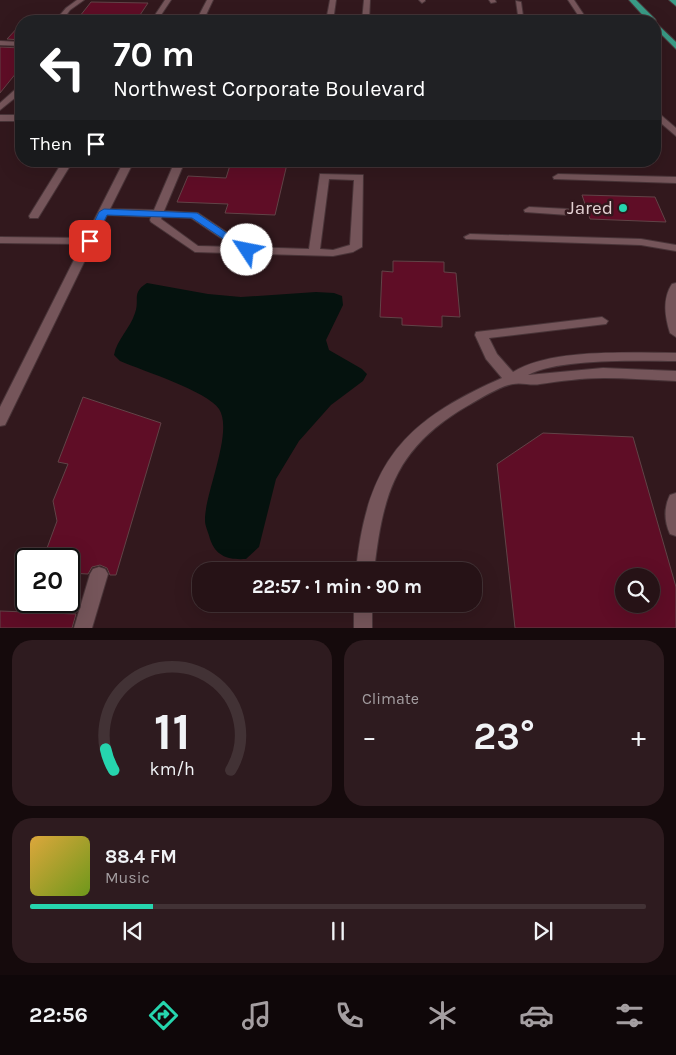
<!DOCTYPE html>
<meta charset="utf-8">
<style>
body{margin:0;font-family:Karla,sans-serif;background:#2e1b1f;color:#f1f3f6;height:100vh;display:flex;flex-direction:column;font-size:19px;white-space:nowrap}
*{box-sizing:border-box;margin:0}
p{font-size:16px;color:#a49ea1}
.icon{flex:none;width:28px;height:28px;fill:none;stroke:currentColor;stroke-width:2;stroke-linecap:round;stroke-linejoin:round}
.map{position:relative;height:628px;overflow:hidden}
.drawer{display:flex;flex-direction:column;gap:12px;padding:12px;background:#150a0c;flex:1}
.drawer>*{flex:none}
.guide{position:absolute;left:15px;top:15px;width:646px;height:152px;border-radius:20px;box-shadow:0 5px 20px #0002,0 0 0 1px #423235;background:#202124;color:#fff;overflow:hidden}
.fabs{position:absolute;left:615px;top:568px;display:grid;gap:10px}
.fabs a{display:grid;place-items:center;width:45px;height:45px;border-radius:50%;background:#261216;box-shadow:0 5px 20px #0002,0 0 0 1px #423235;font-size:25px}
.speed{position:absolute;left:15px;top:548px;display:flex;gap:10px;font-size:25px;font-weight:700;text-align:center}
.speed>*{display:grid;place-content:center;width:65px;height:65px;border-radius:50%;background:#261216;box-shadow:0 5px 20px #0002,0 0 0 1px #423235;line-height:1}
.speed .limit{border:2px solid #111;border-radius:8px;background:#fff;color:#111}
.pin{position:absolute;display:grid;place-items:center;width:42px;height:42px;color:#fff;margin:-21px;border-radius:10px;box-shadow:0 2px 8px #0006}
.me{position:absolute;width:55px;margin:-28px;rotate:304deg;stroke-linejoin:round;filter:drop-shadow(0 0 4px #0008)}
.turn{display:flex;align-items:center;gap:18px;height:105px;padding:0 15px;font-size:22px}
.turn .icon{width:65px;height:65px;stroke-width:2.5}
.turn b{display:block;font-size:35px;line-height:42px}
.then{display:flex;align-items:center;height:48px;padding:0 15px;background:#0003;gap:10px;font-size:19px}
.big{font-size:38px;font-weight:700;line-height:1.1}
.drawer .card{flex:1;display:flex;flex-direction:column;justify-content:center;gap:8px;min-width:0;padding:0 18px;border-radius:20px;background:#2e1b1f}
.drawer .dial{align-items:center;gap:0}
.dial svg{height:130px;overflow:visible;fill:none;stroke:#423235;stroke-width:7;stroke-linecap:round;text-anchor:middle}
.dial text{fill:#f1f3f6;stroke:none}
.song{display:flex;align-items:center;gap:15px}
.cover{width:60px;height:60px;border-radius:8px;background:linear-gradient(135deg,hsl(40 70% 55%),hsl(80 70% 35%))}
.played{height:5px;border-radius:2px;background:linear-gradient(90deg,#26d5ae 20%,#423235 20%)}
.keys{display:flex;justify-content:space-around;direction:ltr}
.heat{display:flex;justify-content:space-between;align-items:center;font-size:28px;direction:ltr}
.drawer .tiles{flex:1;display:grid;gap:12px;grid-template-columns:1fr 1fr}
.card:last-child{grid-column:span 2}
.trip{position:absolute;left:192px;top:562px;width:290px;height:50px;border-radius:20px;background:#261216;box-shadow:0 5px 20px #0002,0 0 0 1px #423235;font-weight:700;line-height:50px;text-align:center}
.tabs{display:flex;height:80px;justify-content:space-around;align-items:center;background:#0f0709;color:#a49ea1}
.tabs .icon{width:35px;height:35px}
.tabs .active{color:#26d5ae}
.tabs b{font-size:22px;color:#f1f3f6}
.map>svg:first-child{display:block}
</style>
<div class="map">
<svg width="676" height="628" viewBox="0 0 676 628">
<rect width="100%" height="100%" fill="#32181d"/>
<path fill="#05120e" d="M147,283L208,294L241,297L316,292L334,293L342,296L343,305L326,340L329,350L362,369L367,374L363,381L331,405L299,441L276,479L259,547L246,559C229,560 216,557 210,539C209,534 205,526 205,521C204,494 234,432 219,409C207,391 143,371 120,361L114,355C117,339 130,329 135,313C140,299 131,293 147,283Z"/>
<g fill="#5f0d26" stroke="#614347" fill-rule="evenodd">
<polygon points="91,2 148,3 136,21 76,21"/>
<polygon points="21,24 21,40 7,39"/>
<polygon points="0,47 21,48 21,67 0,93"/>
<polygon points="231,162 287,164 275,215 225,213 228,204 177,202 188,176 226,178"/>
<polygon points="582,195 655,197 666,222 590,219"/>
<polygon points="393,261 444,262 444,272 456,273 460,317 442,316 442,327 402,325 402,318 380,317 382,271 393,272"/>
<polygon points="83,397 161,423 116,575 110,575 107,568 100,565 92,567 88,574 69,573 69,559 43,559 57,521 53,501 68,464 58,462"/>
<path d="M543,433L633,437L676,587V628H515L497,464ZM624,576H651V604H624Z"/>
<polygon points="0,611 76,614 72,628 0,628"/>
</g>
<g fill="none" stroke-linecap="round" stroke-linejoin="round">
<defs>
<g id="minor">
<polygon points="77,0 84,0 70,10 62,21 55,21 66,8"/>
<polygon points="165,0 171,0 157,21 151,21"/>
<polygon points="207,0 213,0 206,15 242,15 246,17 242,19 204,19 202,21 196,21"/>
<polygon points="330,0 336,0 333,21 326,21"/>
<polygon points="364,0 370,0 369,21 362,21"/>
<polygon points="419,0 425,0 425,1 422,3"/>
<polygon points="489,0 495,0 496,2 491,3"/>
<polygon points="568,0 574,0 588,21 582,21"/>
<polygon points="516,1 521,2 523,16 518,15"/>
<polygon points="0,41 21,42 21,46 0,45"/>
<polygon points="18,87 21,87 21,93 0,110 0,103"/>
<polygon points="655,110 676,128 676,136 655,118"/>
<rect x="0" y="115" width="21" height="6"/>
<polygon points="63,161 73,161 38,218 30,218 29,216"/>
<path d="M124,161H134L110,209L154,210L175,161H185L164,211L198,213L249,247L309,249L320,174L363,175L362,247L353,252L333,256L195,252L151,222L150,220L151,217L107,215L7,421L5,425L0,426V407L82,244L0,243V237L85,238ZM329,179L354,180L350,245L333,250L320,249ZM162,217L191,218L234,247L198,246L161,219Z"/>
<polygon points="558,174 676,177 676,183 554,179 553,177"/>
<polygon points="529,207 568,209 573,212 568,215 525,212 524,210"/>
<polygon points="470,234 641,239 676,245 676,251 641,245 466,239 464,237"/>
<path d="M676,283V337L670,333C665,317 662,299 672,284Z"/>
<path d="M602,317L608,321L606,324L489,338L497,354L513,372C552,348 630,353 676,353V361C639,361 560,358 528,375L603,368L676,371V381C652,380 628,378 604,378C582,378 561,381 540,384C531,386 522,382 513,384C500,386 480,399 469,405C396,447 383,492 374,571H356C367,462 404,421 502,378L486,359L475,335L476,332Z"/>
<path d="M676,493V536L670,534C664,521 664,507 670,495Z"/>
<polygon points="99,567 105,569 108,574 92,628 74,628 90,574 93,569"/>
<rect x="354" y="604" width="18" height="24"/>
</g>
<g id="major">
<polygon points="629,0 636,0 655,19 656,21 655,22 648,21"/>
<polygon points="669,0 676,0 676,6"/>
<polygon points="655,22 676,42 676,49 655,28"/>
</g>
</defs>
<use href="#minor" stroke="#493438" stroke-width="2"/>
<use href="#major" stroke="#493438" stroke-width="2"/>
<use href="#minor" fill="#75555a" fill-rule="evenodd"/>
<use href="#major" fill="#399b86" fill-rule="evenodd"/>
</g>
<polygon fill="#1a73e8" stroke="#114b97" points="104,209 197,213 252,250 251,252 243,252 192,218 107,215 93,244 86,244 85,241 99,212"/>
<circle fill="#26d5ae" stroke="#32181d" stroke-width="2" cx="623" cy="208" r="5"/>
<g text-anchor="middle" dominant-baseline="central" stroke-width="5" stroke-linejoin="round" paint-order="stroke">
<g font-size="19" fill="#e3d0d2" stroke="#32181d" text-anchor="end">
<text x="613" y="208">Jared</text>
</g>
</g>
</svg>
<div class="fabs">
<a><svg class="icon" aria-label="search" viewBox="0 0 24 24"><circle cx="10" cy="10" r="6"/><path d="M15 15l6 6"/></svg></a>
</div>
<div class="speed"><div class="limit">20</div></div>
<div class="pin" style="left:90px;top:241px;background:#d93025"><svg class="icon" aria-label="arrive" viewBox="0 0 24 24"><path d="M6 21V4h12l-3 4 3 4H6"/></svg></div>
<svg class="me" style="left:247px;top:250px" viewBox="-20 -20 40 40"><circle r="19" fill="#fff"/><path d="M0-13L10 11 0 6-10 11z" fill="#1a73e8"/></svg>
<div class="trip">22:57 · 1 min · 90 m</div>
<div class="guide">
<div class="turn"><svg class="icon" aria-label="left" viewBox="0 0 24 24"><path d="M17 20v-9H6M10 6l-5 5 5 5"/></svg><div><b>70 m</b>Northwest Corporate Boulevard</div></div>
<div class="then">Then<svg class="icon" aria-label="arrive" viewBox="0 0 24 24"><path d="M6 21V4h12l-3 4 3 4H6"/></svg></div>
</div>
</div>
<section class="drawer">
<div class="tiles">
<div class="card dial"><svg viewBox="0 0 100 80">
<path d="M14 69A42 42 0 1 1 86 69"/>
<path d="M14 69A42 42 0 0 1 9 56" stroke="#26d5ae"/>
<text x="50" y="56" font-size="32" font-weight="700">11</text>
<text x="50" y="72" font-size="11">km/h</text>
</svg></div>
<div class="card"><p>Climate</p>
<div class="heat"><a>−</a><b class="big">23°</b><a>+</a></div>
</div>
<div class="card">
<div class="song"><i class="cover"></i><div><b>88.4 FM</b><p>Music</p></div></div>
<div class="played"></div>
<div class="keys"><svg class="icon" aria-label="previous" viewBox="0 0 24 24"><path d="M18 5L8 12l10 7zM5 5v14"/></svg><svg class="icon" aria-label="pause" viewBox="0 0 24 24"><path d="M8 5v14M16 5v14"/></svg><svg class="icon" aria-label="next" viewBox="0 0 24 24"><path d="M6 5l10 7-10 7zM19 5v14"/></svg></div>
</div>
</div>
</section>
<nav class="tabs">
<b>22:56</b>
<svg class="icon active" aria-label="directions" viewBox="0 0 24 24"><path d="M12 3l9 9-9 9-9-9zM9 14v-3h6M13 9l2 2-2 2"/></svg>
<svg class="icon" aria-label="music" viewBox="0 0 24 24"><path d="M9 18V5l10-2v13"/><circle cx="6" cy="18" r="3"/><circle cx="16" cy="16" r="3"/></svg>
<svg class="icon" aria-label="phone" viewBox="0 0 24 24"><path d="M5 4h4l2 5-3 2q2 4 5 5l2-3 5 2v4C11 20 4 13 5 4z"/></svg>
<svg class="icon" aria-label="climate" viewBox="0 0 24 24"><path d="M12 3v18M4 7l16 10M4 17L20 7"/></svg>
<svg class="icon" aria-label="car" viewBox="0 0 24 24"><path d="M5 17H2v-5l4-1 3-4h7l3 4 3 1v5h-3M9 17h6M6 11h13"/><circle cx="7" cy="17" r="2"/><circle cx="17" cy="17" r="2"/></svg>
<svg class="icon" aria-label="filters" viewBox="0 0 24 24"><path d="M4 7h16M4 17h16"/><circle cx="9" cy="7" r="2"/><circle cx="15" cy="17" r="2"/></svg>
</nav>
